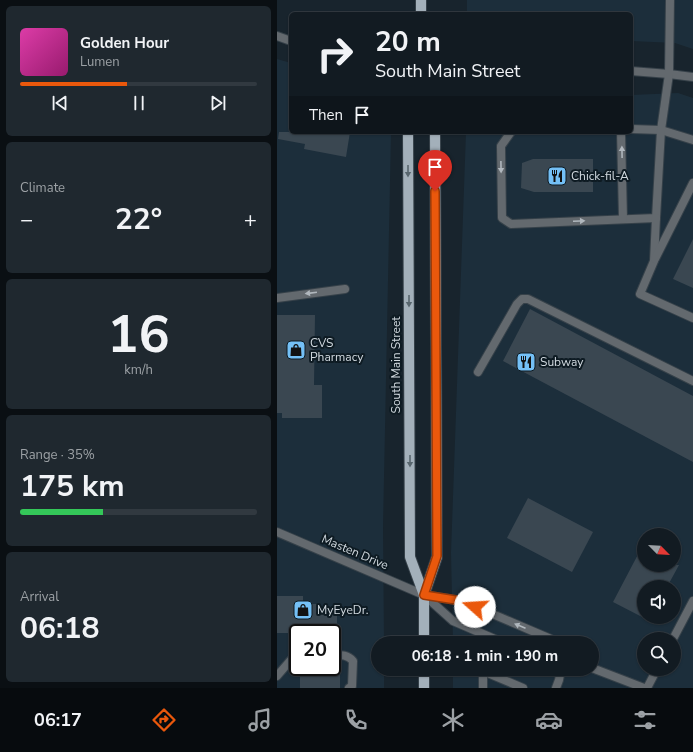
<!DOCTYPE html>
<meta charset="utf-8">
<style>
body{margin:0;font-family:"Nunito Sans",sans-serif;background:#1f282f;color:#f1f3f6;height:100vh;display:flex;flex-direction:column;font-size:15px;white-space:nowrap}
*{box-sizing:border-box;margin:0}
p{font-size:13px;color:#9ca1a5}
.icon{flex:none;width:22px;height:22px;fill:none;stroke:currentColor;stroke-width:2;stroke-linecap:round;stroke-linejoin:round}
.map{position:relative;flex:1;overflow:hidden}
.panel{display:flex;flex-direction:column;gap:6px;padding:6px;background:#0a0f13;width:277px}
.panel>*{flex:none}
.guide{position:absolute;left:12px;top:12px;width:344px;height:122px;border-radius:6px;box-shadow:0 1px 3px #0004,0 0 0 1px #313940;background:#121b22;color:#f1f3f6;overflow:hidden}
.needle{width:26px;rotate:114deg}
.buttons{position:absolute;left:360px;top:528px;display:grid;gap:8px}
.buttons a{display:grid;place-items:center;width:44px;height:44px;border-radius:50%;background:#121b22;box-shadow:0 1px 3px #0004,0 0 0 1px #313940;font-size:20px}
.speed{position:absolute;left:12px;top:624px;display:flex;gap:8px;font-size:20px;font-weight:700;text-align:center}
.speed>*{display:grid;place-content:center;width:52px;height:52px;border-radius:50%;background:#121b22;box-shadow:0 1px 3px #0004,0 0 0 1px #313940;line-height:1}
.speed .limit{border:2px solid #111;border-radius:6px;background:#fff;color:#111}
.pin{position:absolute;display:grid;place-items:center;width:34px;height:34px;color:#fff;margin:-41px -17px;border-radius:50% 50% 50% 0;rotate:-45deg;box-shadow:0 0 4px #0007}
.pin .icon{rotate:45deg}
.me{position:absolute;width:44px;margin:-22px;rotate:289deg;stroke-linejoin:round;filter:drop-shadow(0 0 3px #0008)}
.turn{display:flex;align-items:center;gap:14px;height:84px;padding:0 20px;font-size:18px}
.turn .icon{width:52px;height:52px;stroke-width:2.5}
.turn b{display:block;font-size:28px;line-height:34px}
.then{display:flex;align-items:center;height:38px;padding:0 20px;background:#0003;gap:8px;font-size:15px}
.big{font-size:30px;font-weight:700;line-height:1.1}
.panel .card{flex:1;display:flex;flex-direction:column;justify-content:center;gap:6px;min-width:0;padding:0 14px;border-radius:6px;background:#1f282f}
.panel .dial{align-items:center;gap:0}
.dial b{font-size:52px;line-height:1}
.song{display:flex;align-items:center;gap:12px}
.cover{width:48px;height:48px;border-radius:6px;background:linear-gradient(135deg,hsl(320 70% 55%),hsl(320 70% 35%))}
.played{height:4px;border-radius:2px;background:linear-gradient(90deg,#ea580c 45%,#313940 45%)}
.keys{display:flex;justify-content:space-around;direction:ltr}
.heat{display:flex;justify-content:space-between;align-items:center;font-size:22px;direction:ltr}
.charge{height:6px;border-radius:3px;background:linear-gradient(90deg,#34c759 35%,#313940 0)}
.trip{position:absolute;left:94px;top:636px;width:228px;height:40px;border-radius:20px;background:#121b22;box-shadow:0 1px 3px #0004,0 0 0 1px #313940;font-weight:700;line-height:40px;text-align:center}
.menu{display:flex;height:64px;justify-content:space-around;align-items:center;background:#070b0e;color:#9ca1a5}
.menu .icon{width:28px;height:28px}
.menu .selected{color:#ea580c}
.menu b{font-size:18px;color:#f1f3f6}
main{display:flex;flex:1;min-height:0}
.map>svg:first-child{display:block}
</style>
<main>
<section class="panel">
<div class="card">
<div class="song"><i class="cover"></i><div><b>Golden Hour</b><p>Lumen</p></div></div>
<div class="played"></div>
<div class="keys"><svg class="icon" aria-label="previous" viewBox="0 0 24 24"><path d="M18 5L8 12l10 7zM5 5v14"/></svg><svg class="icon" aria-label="pause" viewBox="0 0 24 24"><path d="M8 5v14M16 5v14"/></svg><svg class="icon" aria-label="next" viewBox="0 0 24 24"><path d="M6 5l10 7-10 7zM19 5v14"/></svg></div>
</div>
<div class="card"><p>Climate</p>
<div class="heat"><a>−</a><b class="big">22°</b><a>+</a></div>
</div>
<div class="card dial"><b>16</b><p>km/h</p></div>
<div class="card"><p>Range · 35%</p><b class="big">175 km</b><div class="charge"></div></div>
<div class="card"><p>Arrival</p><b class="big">06:18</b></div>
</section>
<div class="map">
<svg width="416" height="688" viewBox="0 0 416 688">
<rect width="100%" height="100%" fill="#18242d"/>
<g fill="#1c2e3b" fill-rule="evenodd">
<polygon points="190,0 416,0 416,49 398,43 354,41 354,14 190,14"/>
<path d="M0,59L14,63V132H114L106,527L107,643H101V669H107V688H0ZM21,633H55V667H21Z"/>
<path d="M401,93L416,98V688H176V669H315V643H176L174,553L189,132H354V95ZM367,535H397V565H367ZM367,587H397V617H367ZM367,639H397V669H367Z"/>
</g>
<g fill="#3a4751">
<polygon points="2,132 73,132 69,157 27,149 28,144 1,139"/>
<polygon points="256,159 316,159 316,192 257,192 244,188 245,163"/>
<polygon points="416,239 416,288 396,279"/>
<polygon points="253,309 416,396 416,462 226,361"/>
<polygon points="0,315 38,315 37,385 45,385 45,418 5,418 5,413 0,413"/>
<polygon points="251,498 316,532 295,572 230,538"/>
<polygon points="367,543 367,565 402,565 390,587 367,587 367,618 336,602"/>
<polygon points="0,596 26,596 26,604 43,604 44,609 60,611 60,633 0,633"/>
<rect x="23" y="667" width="40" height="21"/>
</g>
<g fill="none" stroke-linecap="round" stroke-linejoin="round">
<defs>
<g id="service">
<polyline points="0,36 14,41"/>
<polyline points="354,71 392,74 416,77"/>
<polyline points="354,129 384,130 416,140"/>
<polyline points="234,132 224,146 225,218 234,224 379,218 384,130 392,74 393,0"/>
<polyline points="344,132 346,219"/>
<polyline points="379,218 377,261 363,294 416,318"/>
<polyline points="378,259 416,183"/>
<polyline points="0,298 68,289"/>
<polyline points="201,372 240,304 245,299 251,299 416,381"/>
<polyline points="147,595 185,601 274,639 277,643"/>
<polyline points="147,595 176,621 227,643"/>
<polyline points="396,639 416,601"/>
<path d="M55,655C63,655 70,654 76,661L75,686L72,688"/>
<polyline points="315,668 367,688"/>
<polyline points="0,676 19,654 21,654"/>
<polyline points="206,688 206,671 246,688"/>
<polyline points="279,688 282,680 284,669"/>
<polyline points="370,688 380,669"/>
</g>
<polyline id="tertiary" points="0,532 147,595"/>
<g id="primary">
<polyline points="144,0 144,14"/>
<polyline points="131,132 133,557 147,595"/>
<polyline points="147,643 147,595 160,557 158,132"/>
<polyline points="147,669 147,688"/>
</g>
</defs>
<use href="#service" stroke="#364149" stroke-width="10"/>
<use href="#tertiary" stroke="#364149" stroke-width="10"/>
<use href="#primary" stroke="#364149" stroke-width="12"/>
<use href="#service" stroke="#63696e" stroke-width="8"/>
<use href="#tertiary" stroke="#63696e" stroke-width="8"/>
<use href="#primary" stroke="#a3b0ba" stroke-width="10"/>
</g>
<defs><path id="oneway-solid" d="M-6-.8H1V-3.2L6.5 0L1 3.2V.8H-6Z"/></defs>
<g fill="#b0b7bd">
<use href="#oneway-solid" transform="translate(345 152) rotate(-91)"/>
<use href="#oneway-solid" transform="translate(224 167) rotate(89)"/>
<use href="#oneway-solid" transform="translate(302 221) rotate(-2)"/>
<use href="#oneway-solid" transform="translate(34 293) rotate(173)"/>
<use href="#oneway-solid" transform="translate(243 626) rotate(-157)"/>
</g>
<g fill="#58666e">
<use href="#oneway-solid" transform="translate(131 171) rotate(90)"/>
<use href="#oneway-solid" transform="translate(132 301) rotate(90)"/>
<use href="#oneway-solid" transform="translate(133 461) rotate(90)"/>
</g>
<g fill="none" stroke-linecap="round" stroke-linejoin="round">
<defs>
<polyline id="route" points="158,191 160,556 147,595 185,601 198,607"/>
</defs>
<use href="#route" stroke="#983908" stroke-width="10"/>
<use href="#route" stroke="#ea580c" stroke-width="7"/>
</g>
<defs>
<symbol id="restaurant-square" viewBox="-11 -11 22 22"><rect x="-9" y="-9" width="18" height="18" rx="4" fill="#74c0f6" stroke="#0e1b23"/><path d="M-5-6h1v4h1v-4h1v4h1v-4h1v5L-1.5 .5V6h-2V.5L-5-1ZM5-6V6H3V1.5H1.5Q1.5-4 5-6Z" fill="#111"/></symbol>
<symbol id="shop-square" viewBox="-11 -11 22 22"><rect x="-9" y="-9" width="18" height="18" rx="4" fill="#74c0f6" stroke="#0e1b23"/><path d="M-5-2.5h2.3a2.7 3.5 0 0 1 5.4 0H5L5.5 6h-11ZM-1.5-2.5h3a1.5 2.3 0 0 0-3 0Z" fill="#111"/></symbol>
</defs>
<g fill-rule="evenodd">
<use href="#restaurant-square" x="269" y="165" width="22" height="22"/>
<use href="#shop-square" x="8" y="339" width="22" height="22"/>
<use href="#restaurant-square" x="238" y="351" width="22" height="22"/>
<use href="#shop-square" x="15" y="599" width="22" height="22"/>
</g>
<g text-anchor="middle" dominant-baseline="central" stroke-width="4" stroke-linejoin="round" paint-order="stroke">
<g font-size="12" fill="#d1d9df" stroke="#0e1b23" text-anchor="start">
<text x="294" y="176">Chick-fil-A</text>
<text x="33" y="343">CVS<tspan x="33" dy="14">Pharmacy</tspan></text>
<text x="263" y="362">Subway</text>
<text x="40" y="610">MyEyeDr.</text>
</g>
<g font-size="12" fill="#d1d9df" stroke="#0e1b23">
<text transform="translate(119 365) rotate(-90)">South Main Street</text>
<text transform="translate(78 552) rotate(23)">Masten Drive</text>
</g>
</g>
</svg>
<div class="buttons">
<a><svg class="needle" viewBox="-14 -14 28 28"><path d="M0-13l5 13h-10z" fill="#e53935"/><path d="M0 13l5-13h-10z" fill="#9ca1a5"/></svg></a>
<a><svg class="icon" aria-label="sound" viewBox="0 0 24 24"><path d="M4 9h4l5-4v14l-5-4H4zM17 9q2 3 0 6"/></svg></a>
<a><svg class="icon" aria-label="search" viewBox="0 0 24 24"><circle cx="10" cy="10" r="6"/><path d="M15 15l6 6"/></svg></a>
</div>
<div class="speed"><div class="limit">20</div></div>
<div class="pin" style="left:158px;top:191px;background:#d93025"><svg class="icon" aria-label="arrive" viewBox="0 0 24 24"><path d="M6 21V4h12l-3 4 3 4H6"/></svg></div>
<svg class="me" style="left:198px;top:607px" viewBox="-20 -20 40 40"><circle r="19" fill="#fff"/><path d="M0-13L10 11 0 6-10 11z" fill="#ea580c"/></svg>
<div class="trip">06:18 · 1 min · 190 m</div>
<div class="guide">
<div class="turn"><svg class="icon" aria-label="right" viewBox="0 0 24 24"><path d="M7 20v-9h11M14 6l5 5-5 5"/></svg><div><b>20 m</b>South Main Street</div></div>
<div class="then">Then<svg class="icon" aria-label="arrive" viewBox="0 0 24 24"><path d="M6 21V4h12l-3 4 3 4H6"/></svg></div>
</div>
</div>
</main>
<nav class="menu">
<b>06:17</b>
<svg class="icon selected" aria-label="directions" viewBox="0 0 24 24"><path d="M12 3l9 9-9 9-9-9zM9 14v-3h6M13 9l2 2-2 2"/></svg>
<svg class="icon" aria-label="music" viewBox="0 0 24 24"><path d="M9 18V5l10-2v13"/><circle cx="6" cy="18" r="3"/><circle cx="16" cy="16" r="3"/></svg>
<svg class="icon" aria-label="phone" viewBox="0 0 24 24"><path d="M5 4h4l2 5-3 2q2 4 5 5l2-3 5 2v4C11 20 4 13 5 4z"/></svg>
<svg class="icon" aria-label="climate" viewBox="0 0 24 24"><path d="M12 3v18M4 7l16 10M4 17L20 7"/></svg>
<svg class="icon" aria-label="car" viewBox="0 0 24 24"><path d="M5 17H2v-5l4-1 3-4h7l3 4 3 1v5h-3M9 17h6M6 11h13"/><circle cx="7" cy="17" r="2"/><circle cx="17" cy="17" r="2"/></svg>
<svg class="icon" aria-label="filters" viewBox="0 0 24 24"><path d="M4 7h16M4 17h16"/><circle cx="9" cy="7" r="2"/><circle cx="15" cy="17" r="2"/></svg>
</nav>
